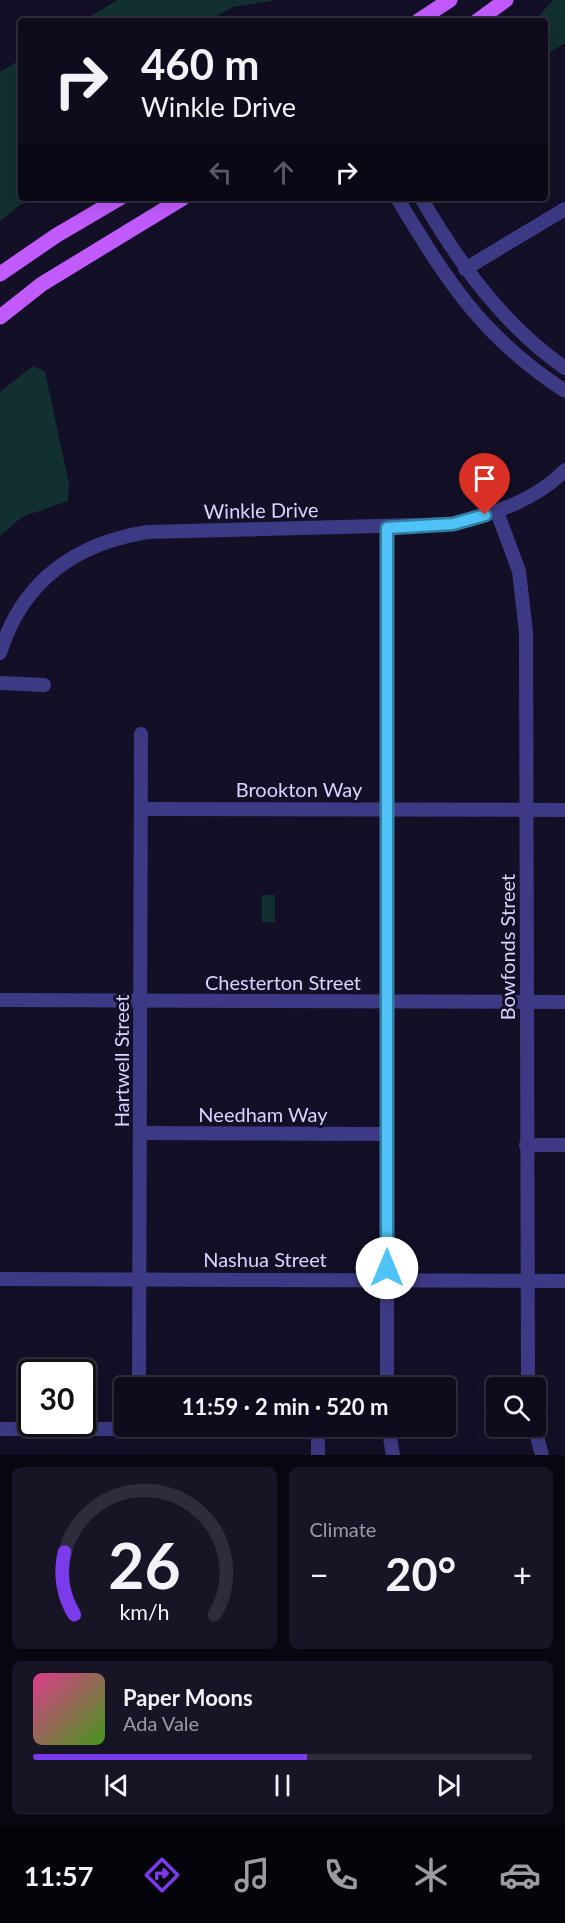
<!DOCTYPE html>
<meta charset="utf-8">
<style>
body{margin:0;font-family:Lato,sans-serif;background:#171425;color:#f1f3f6;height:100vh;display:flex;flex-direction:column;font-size:22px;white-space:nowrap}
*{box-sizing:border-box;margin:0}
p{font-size:20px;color:#9b9ba3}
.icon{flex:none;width:33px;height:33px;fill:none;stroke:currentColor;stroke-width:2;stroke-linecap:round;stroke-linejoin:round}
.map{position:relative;height:1455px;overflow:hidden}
.sheet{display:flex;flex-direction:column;gap:12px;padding:12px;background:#08060f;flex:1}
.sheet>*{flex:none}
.guide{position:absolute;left:18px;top:18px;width:530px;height:183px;border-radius:6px;box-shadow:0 6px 24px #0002,0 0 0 2px #2e2b3b;background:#0e0b1c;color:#f1f3f6;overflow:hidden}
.controls{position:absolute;left:486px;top:1377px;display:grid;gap:12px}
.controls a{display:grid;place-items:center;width:60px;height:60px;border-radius:6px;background:#0e0b1c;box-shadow:0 6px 24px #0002,0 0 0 2px #2e2b3b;font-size:30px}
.speed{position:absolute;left:18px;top:1359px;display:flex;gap:12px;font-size:30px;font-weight:700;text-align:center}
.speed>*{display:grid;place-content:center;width:78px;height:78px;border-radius:50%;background:#0e0b1c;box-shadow:0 6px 24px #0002,0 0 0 2px #2e2b3b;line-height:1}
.speed .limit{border:3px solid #111;border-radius:9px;background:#fff;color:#111}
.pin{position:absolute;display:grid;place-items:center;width:51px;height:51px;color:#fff;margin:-62px -26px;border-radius:50% 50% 50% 0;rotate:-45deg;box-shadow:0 0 6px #0007}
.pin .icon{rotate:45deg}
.me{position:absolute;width:66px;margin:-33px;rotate:0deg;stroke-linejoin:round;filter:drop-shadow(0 0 4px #0008)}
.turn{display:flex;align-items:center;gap:21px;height:126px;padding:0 24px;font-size:27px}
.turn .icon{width:78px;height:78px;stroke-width:2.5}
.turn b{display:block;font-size:42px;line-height:51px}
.lanes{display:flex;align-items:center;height:57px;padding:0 24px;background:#0003;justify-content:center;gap:30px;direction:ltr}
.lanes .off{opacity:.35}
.big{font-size:45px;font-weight:700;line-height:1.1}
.sheet .tile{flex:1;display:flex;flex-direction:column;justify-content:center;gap:9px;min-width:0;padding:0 21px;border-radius:9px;background:#171425}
.sheet .dial{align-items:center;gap:0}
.dial svg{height:156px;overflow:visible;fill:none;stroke:#2e2b3b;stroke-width:7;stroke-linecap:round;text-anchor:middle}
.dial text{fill:#f1f3f6;stroke:none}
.song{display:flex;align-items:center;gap:18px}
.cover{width:72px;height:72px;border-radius:9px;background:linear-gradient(135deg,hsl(330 70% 55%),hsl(100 70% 35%))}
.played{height:6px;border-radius:3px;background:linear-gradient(90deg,#7c3aed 55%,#2e2b3b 55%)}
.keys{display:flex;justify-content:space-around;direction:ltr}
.heat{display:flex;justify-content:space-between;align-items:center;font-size:33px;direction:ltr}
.sheet .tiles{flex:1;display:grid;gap:12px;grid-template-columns:1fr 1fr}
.tile:last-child{grid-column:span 2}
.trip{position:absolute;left:114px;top:1377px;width:342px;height:60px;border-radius:6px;background:#0e0b1c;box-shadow:0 6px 24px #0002,0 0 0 2px #2e2b3b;font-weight:700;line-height:60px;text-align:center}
.tab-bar{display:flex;height:96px;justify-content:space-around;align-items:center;background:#06040b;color:#9b9ba3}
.tab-bar .icon{width:42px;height:42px}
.tab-bar .current{color:#7c3aed}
.tab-bar b{font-size:27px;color:#f1f3f6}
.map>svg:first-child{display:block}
</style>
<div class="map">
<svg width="565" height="1455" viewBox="0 0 565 1455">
<rect width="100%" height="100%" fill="#130f26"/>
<g fill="#12302f">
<polygon points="117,0 276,0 233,7 207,21 83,21"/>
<polygon points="553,0 565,0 565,43 545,55 545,46 551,43 545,33 544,21 539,21 539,16"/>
<polygon points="21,59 21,198 29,198 0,221 0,72"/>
<polygon points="33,366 45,372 69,484 68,501 22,517 0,536 0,392"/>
<rect x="262" y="895" width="13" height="27"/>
</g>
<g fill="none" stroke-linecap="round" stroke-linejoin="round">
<g stroke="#3d3a85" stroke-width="14">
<path d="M397,198C448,282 481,336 565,391"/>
<path d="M421,198C460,264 501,323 565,368"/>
<polyline points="465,269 565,209"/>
<polyline points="497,512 519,571 526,632 528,1388"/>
<polyline points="387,528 387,1388"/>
<path d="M0,653C22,581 76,543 148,532L453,524C492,515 536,500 565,470"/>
<polyline points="0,683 44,685"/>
<polyline points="141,809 565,810"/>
<polyline points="0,1000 565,1002"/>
<polyline points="140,1133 387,1134"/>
<polyline points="526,1145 565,1145"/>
<polyline points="0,1279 565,1281"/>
<polyline points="139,1388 141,734"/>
<polyline points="388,1426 393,1455"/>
<polyline points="534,1426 542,1455"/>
<polyline points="0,1429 388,1429"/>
<polyline points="318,1429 318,1455"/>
</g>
<g stroke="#c25bff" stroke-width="15">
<polyline points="418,21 450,0"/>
<polyline points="477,21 506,0"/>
<polyline points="0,274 57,235 120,198"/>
<polyline points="0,317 42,284 183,198"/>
</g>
</g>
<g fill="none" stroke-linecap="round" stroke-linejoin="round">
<defs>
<polyline id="route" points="387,1268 387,528 453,524 485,515"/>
</defs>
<use href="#route" stroke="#337fa1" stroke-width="15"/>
<use href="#route" stroke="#4fc3f7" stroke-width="10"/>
</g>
<g text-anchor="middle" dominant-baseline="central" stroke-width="6" stroke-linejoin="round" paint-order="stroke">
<g font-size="20" fill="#d9d4ff" stroke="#130f26">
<text transform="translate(261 510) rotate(-1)">Winkle Drive</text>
<text x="299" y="789">Brookton Way</text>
<text transform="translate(507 947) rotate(-90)">Bowfonds Street</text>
<text x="283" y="982">Chesterton Street</text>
<text transform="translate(121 1061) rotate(-90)">Hartwell Street</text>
<text x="263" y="1114">Needham Way</text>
<text x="265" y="1259">Nashua Street</text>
</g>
</g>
</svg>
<div class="controls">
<a><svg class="icon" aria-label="search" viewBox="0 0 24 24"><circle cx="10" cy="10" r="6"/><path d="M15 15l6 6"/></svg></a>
</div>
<div class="speed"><div class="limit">30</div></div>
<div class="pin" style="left:485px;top:515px;background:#d93025"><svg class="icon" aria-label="arrive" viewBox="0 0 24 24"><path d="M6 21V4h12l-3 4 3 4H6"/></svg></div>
<svg class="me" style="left:387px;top:1268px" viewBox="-20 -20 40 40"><circle r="19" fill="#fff"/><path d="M0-13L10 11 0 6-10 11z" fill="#4fc3f7"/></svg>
<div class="trip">11:59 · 2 min · 520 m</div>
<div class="guide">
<div class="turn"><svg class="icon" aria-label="right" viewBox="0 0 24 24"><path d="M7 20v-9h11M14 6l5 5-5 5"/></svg><div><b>460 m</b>Winkle Drive</div></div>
<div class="lanes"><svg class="icon off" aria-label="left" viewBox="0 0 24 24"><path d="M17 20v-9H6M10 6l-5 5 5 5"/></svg><svg class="icon off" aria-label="ahead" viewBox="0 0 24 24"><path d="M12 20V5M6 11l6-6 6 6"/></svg><svg class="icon" aria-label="right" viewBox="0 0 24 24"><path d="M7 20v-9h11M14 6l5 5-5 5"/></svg></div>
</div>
</div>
<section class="sheet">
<div class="tiles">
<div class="tile dial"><svg viewBox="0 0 100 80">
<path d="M14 69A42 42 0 1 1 86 69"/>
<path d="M14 69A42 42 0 0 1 9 37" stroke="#7c3aed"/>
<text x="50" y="56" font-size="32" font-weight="700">26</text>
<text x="50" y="72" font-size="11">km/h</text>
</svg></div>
<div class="tile"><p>Climate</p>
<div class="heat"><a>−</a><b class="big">20°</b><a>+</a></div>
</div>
<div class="tile">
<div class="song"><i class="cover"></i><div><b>Paper Moons</b><p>Ada Vale</p></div></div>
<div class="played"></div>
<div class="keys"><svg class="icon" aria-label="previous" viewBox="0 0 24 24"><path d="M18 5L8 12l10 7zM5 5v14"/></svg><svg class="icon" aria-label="pause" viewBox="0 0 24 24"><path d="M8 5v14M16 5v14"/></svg><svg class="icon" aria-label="next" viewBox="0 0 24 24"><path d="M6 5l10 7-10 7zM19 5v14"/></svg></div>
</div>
</div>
</section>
<nav class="tab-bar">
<b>11:57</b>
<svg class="icon current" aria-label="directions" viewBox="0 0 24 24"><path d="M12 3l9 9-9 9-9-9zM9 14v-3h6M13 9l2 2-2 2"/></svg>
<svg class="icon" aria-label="music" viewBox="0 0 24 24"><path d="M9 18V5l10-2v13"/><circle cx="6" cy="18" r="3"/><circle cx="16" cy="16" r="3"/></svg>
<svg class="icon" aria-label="phone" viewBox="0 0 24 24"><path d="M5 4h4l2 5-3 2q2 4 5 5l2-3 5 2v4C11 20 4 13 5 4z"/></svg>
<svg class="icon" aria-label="climate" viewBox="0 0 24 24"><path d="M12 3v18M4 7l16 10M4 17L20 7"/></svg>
<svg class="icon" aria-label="car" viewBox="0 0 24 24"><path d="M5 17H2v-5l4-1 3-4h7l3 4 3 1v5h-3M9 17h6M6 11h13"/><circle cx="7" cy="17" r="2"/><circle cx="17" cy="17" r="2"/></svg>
</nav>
